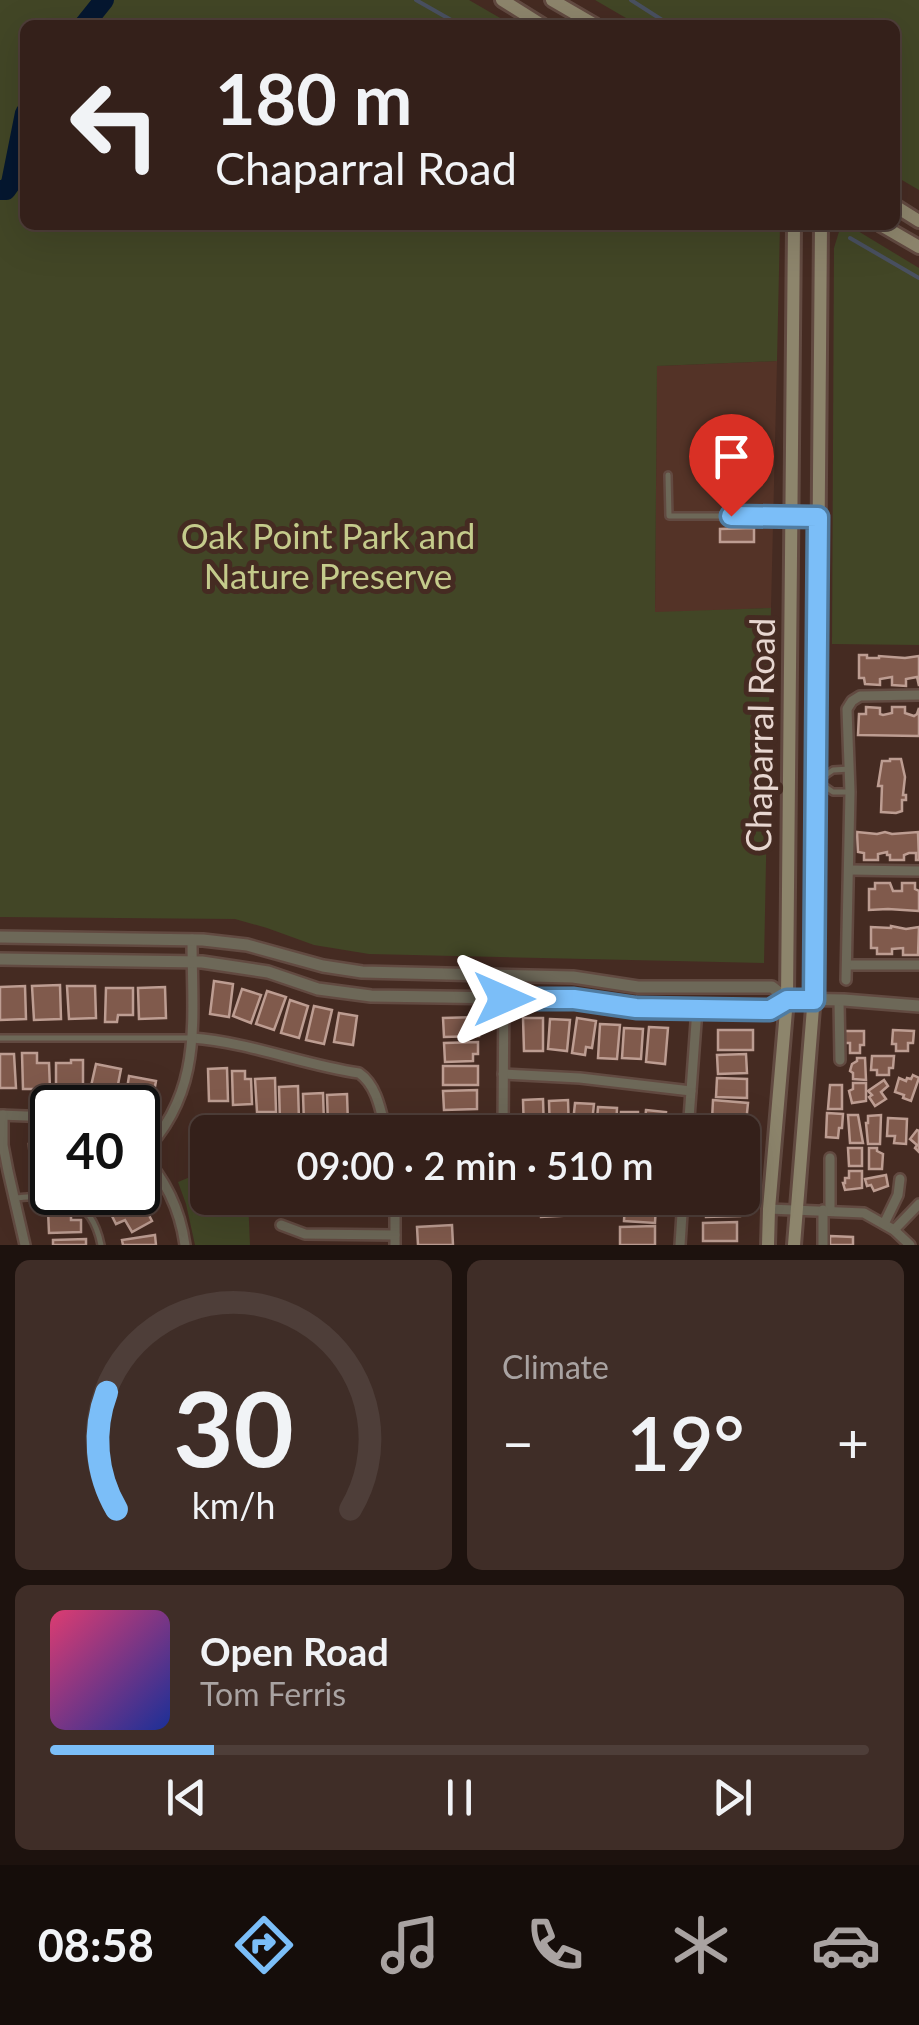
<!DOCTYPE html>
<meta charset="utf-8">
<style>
body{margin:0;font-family:Lato,sans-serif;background:#3f2d27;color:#f1f3f6;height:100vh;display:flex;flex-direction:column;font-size:38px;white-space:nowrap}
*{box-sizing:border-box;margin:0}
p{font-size:32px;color:#a9a3a2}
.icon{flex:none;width:55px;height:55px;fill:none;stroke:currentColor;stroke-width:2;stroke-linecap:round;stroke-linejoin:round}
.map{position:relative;height:1245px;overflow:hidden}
.side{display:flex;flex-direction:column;gap:15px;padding:15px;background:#1d120e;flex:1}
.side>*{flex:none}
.top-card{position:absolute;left:20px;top:20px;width:880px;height:210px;border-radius:15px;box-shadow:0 10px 40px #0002,0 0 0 2px #4e3e39;background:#34201a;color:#f1f3f6;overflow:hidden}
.speed{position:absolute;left:30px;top:1085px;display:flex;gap:20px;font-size:50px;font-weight:700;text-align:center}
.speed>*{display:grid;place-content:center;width:130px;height:130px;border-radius:50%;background:#34201a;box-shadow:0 10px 40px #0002,0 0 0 2px #4e3e39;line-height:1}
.speed .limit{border:5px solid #111;border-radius:15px;background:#fff;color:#111}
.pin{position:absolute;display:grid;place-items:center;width:85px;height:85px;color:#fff;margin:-102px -42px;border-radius:50% 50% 50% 0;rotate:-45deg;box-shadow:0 0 10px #0007}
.pin .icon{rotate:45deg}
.me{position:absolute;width:110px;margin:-55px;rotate:90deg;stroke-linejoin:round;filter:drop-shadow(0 0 8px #0008)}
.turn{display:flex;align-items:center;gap:35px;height:210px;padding:0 30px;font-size:45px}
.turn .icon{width:130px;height:130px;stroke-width:2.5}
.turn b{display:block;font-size:70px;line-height:85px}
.big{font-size:75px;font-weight:600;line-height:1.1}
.side .widget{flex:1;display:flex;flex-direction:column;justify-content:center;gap:15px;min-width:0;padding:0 35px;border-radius:15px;background:#3f2d27}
.side .dial{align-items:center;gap:0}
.dial svg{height:260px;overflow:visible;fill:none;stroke:#4e3e39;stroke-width:7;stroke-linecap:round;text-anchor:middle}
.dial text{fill:#f1f3f6;stroke:none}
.song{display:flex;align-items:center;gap:30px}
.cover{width:120px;height:120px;border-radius:15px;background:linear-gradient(135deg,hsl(340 70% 55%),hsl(230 70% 35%))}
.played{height:10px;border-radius:5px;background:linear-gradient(90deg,#7bbef8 20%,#4e3e39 20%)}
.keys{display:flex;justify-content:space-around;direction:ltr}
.heat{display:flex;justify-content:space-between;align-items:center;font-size:55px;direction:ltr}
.side .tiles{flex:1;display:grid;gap:15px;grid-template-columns:1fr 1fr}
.widget:last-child{grid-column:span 2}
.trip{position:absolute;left:190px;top:1115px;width:570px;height:100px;border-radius:15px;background:#34201a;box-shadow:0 10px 40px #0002,0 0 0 2px #4e3e39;font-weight:600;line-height:100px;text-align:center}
.tab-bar{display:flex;height:160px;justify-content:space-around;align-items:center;background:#150d0a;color:#a9a3a2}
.tab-bar .icon{width:70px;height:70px}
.tab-bar .selected{color:#7bbef8}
.tab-bar b{font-size:45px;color:#f1f3f6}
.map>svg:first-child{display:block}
</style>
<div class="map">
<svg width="919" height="1245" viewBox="0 0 919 1245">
<rect width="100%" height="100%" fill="#452b22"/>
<polygon fill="#543327" points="777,361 771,608 655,613 657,366"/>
<g fill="#424626">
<polygon points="0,0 469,0 512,25 25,25 25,225 780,225 777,361 657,366 655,612 771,608 764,963 369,954 314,945 267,928 235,919 0,917"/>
<polygon points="595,0 919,0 919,190 895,176 895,25 638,25"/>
<polygon points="841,225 848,225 919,268 919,645 832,644 834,248"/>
<polygon points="207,1170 208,1198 248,1198 250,1245 195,1245 186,1204 178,1182"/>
</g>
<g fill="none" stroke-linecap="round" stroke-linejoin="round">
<g stroke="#495060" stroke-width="4">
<polyline points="416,0 460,25"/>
<polyline points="631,0 670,25"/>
<polyline points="850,238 919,278"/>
</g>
<g stroke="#051730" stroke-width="20">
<polyline points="84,25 104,0"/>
<polyline points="0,190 6,190 11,183 25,113"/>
</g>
</g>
<g fill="#805a4c" stroke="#bd9d92" stroke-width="2.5">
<polygon points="729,451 750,451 750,487 730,487 730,483 720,483 720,455 729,455"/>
<polygon points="754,528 754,542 720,542 720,529"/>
<polygon points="859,655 867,655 867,658 879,658 879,656 905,658 919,656 919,686 917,677 906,679 906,686 892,685 892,677 880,679 880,685 865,684 864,678 859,678"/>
<polygon points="866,707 880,708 880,714 883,715 892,713 892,707 905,707 905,713 914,716 917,714 919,708 919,736 858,735 859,714 866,714"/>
<polygon points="890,759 901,759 905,777 903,795 906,795 906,800 902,800 902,811 896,813 881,812 882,786 878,786 882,761 890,761"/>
<polygon points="857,832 877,834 885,832 892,834 918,832 919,860 916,860 916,853 909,853 904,855 904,860 890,860 890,855 887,855 887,852 878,854 878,860 864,860 864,853 858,852"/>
<polygon points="875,883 890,883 893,891 902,891 902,883 915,883 915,889 919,891 919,911 888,909 869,910 869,889 875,889"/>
<polygon points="891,926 906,929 919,927 918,955 903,955 903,948 892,949 892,954 877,954 877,948 871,948 871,927 891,928"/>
<polygon points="214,981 233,984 229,1017 210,1014"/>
<polygon points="60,985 61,1019 34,1020 32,986"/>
<polygon points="25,986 26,1019 0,1020 0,987"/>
<polygon points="67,986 95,986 96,1018 69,1019"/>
<polygon points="165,987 166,1018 139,1019 138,988"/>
<polygon points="106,988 133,988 133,1015 118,1015 117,1022 105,1022"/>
<polygon points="242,989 261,995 251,1023 233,1016"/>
<polygon points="267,991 286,997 274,1030 256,1024"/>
<polygon points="290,1000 308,1006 299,1038 281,1033"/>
<polygon points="314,1006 332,1010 324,1044 306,1040"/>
<polygon points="339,1013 357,1016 353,1045 334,1042"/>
<polygon points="478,1017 479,1036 444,1037 443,1018"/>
<polygon points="523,1018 543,1018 543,1051 524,1051"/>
<polygon points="577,1018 596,1021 592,1048 586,1047 585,1055 572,1053"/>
<polygon points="550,1019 570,1020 567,1051 548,1049"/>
<polygon points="600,1024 620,1025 617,1059 598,1058"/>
<polygon points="649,1027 668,1028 665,1064 646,1062"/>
<polygon points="624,1028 643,1029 641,1059 622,1058"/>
<rect x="718" y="1030" width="35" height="20"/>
<polygon points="893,1030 914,1031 913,1043 908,1043 908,1051 896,1051 896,1044 892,1044"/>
<polygon points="844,1031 864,1031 864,1045 860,1045 860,1053 850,1053 850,1043 844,1043"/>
<polygon points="478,1042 478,1054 473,1054 473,1061 445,1062 444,1043"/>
<polygon points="22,1053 37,1053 37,1063 49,1063 50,1089 23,1089"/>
<polygon points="0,1054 14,1054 16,1088 0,1088"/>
<polygon points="746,1054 747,1073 718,1074 717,1055"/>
<polygon points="872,1056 894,1056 893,1068 889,1068 889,1075 877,1075 877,1070 871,1070"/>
<polygon points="857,1058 865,1058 866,1080 853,1079 853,1073 850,1071 852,1064 857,1061"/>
<polygon points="71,1060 83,1060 83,1090 56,1090 56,1063 71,1063"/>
<polygon points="96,1064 121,1069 115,1100 89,1095"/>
<rect x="443" y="1066" width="35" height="19"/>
<polygon points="227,1068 228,1101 209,1101 208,1069"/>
<polygon points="232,1071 245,1071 245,1079 251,1079 252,1104 233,1105"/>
<polygon points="913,1075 919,1078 911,1101 903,1098 904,1095 895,1092 899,1078 906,1081 907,1078 911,1079"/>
<polygon points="129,1076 156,1081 150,1114 138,1112 138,1108 124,1108"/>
<polygon points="275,1078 276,1112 257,1112 255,1079"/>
<polygon points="717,1078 747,1079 747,1098 716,1097"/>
<polygon points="884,1080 888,1086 881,1092 886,1099 875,1106 869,1097 872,1095 868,1091"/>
<polygon points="853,1083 866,1083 866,1101 852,1103 849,1091 853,1089"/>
<polygon points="830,1085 842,1085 842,1109 828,1109"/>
<polygon points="298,1086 299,1121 280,1122 279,1087"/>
<polygon points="477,1090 477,1109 444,1110 443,1091"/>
<polygon points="323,1093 324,1123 304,1124 303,1094"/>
<polygon points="347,1094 348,1124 328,1125 327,1095"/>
<polygon points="543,1099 544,1132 524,1132 523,1100"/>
<polygon points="568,1100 569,1130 550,1131 549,1101"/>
<polygon points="713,1100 748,1103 746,1123 712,1120"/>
<polygon points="575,1103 594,1104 591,1132 572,1132"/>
<polygon points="598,1107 617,1108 616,1132 596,1132"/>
<polygon points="646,1110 666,1112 664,1132 644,1132"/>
<polygon points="621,1112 638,1112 638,1132 620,1132"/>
<polygon points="827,1113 843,1114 842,1128 839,1128 838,1138 826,1137"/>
<polygon points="473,1115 474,1132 442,1132 442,1116"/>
<polygon points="848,1115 858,1115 863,1143 850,1143"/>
<polygon points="881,1115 880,1144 868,1144 866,1123 868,1123 868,1116"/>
<polygon points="888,1118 907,1119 906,1144 894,1143 895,1136 887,1136"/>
<polygon points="712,1125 746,1127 744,1146 742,1146 742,1132 711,1132"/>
<polygon points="917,1130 919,1131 919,1152 915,1148 917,1145 910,1139"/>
<polygon points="52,1143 52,1170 30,1171 29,1144"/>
<polygon points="848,1148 862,1148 862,1166 849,1166"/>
<polygon points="869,1148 877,1148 877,1151 883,1154 882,1169 869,1169"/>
<polygon points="849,1171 862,1171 862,1188 845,1190 843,1183 845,1183 845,1178 849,1178"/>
<polygon points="886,1175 888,1186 874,1191 871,1185 867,1186 865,1179"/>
<polygon points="91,1192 118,1192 107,1206"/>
<polygon points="140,1198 152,1221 132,1232 125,1220 116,1224 111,1214"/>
<polygon points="336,1198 366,1198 366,1208 337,1209"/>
<polygon points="549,1198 576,1198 577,1215 541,1217 540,1203 549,1202"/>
<polygon points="705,1198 739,1198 740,1216 706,1217"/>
<polygon points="625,1202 656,1204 655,1223 624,1221"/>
<polygon points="71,1209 71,1220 81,1220 81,1232 49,1233 48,1210"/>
<polygon points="737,1222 737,1241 703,1241 703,1223"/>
<polygon points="452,1225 453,1245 418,1245 417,1227"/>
<polygon points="655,1226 655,1245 620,1245 620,1227"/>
<polygon points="155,1235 156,1245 123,1245 122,1240"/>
<polygon points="830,1236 853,1237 853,1245 830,1245"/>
<polygon points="86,1239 86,1245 53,1245 53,1240"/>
</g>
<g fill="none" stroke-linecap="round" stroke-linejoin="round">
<defs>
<g id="service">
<polyline points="668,475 669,516 789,516"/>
<polyline points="848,792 833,792 817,781 833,770 850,769"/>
<polyline points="0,1038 192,1038"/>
<path d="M16,1198C60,1194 91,1195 101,1245"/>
</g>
<g id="minor">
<polyline points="849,870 919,871"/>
<polyline points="847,965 919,965"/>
<polyline points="846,980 850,792 847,709 852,701 860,696 919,695"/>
<polyline points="839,1000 840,1060"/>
<path d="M192,1038C249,1042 303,1065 359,1073C377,1085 381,1112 386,1132"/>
<polyline points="503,1074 580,1078 691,1091"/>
<polyline points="0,1115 52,1117"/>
<polyline points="3,1115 3,1145 8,1171 25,1245"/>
<polyline points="503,1132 504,975"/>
<polyline points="688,1132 697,1009"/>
<path d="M140,1152C164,1177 180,1209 185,1245"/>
<path d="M142,1154C204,1092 192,1020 192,939"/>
<polyline points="395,1198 395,1245"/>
<polyline points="769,1209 864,1213 894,1230 910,1245"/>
<polyline points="830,1210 830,1158"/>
<polyline points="884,1224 898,1195 900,1179"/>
<polyline points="281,1225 305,1234 395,1235"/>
<polyline points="894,1230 919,1204"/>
<polyline points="680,1245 683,1198"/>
<polyline points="823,1245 823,1210"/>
</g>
<g id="tertiary">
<polyline points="0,937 203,940 247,945 323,966 362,972 573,977 638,987 772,987 787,999"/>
<polyline points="0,959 202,962 268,972 318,989 371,996 574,999 637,1008 770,1010 787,999 844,1000 919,1006"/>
</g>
<g id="secondary">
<polyline points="502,0 542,25"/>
<polyline points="552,0 595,25"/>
<polyline points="895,206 919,221"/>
<polyline points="881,225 919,247"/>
<polyline points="768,1245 769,1209 787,999 794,225"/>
<polyline points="794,1245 815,983 821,225"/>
</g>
</defs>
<use href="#service" stroke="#624a41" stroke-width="10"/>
<use href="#minor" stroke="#624a41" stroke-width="14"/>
<use href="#tertiary" stroke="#624a41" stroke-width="16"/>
<use href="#secondary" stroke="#624a41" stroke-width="18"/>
<use href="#service" stroke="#6d6858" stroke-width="5"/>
<use href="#minor" stroke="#6d6858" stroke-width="9"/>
<use href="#tertiary" stroke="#6d6858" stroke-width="11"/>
<use href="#secondary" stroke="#8d856c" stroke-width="12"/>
</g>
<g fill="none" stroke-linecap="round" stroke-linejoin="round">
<defs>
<polyline id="route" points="504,999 574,999 636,1008 765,1010 770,1010 787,1000 814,1000 818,517 731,516"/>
</defs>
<use href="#route" stroke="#507ca1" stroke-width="25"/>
<use href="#route" stroke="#7bbef8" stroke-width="18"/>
</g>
<g text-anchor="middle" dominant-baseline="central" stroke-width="10" stroke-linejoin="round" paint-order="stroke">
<g font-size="35" fill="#c4cb8b" stroke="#452b22">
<text x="328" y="535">Oak Point Park and<tspan x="328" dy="40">Nature Preserve</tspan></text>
</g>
<g font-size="35" fill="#e7d6d0" stroke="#452b22">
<text transform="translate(759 735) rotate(-89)">Chaparral Road</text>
</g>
</g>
</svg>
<div class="speed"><div class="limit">40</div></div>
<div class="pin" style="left:731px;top:516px;background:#d93025"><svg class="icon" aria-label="arrive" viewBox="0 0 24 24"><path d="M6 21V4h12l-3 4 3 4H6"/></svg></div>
<svg class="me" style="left:504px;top:999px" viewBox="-20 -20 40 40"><path d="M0-17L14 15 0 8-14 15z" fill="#7bbef8" stroke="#fff" stroke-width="4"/></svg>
<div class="trip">09:00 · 2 min · 510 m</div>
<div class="top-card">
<div class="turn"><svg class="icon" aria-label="left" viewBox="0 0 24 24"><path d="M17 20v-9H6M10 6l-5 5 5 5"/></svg><div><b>180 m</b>Chaparral Road</div></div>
</div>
</div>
<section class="side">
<div class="tiles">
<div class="widget dial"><svg viewBox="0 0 100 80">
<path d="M14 69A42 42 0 1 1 86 69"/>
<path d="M14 69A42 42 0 0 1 11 33" stroke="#7bbef8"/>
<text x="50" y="56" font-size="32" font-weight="700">30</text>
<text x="50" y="72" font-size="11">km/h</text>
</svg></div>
<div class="widget"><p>Climate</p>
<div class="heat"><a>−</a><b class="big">19°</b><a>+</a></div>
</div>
<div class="widget">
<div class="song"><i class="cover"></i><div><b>Open Road</b><p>Tom Ferris</p></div></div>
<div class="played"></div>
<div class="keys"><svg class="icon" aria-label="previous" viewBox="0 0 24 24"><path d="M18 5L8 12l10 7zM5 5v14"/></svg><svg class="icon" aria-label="pause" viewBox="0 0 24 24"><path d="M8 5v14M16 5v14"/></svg><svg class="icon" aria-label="next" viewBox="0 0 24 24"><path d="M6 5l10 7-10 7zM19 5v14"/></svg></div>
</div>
</div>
</section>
<nav class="tab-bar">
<b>08:58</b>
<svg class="icon selected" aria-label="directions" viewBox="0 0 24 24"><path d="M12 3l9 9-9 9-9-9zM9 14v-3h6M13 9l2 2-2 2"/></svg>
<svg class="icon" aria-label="music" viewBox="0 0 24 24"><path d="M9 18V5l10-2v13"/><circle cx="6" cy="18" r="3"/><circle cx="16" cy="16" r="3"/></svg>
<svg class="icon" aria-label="phone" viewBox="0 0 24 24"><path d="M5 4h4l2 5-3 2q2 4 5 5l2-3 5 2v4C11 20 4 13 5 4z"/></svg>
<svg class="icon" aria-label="climate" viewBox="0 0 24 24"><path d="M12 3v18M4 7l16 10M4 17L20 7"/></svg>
<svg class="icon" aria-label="car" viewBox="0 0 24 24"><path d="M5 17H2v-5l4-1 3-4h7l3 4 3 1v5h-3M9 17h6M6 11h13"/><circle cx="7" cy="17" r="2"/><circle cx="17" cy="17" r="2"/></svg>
</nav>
